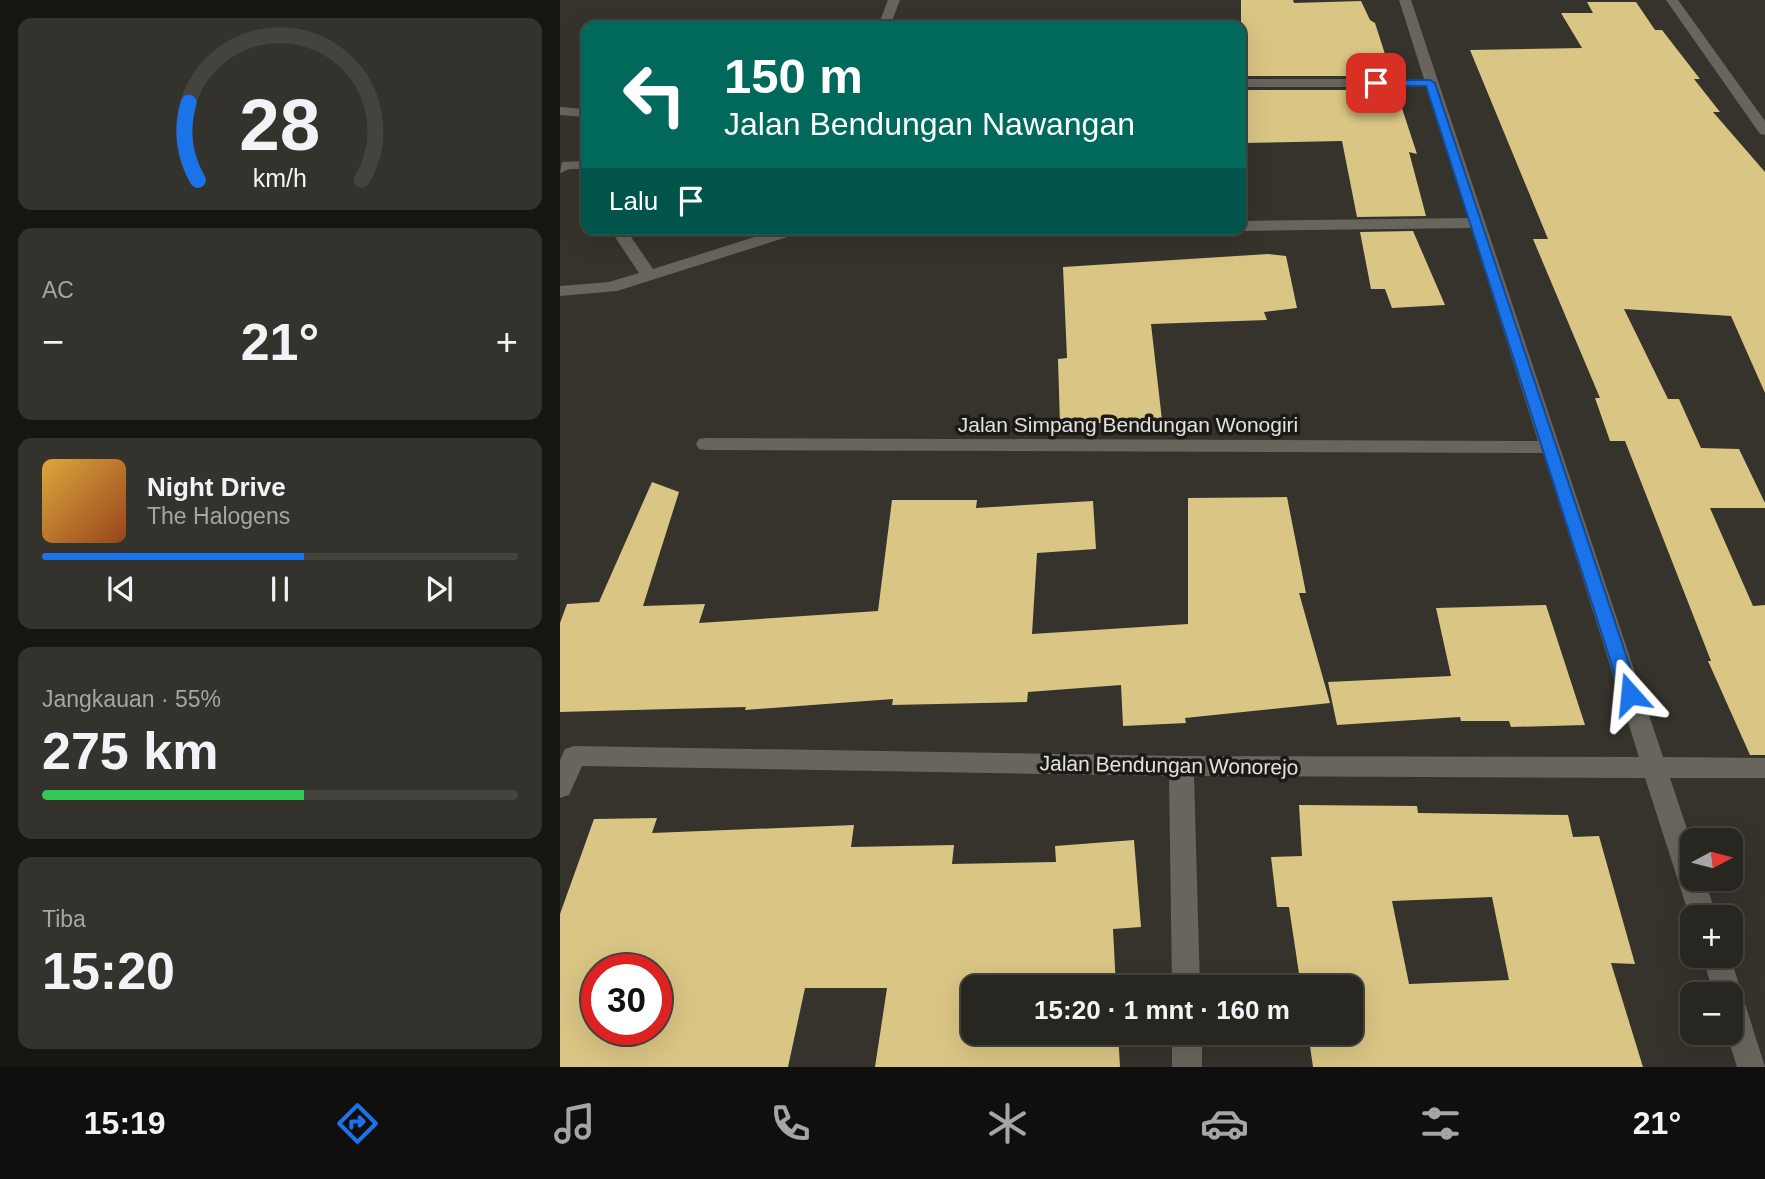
<!DOCTYPE html>
<html lang="id">
<meta charset="utf-8">
<style>
body{margin:0;font-family:Arial,sans-serif;background:#34322d;color:#f1f3f6;height:100vh;display:flex;flex-direction:column;font-size:26px;white-space:nowrap}
*{box-sizing:border-box;margin:0}
p{font-size:23px;color:#a5a5a5}
.icon{flex:none;width:38px;height:38px;fill:none;stroke:currentColor;stroke-width:2;stroke-linecap:round;stroke-linejoin:round}
.map{position:relative;flex:1;overflow:hidden}
.drawer{display:flex;flex-direction:column;gap:18px;padding:18px;background:#161512;width:560px}
.drawer>*{flex:none}
.guide{position:absolute;left:21px;top:21px;width:665px;height:214px;border-radius:14px;box-shadow:0 7px 28px #0002,0 0 0 2px #44433e;background:#00695c;color:#fff;overflow:hidden}
.needle{width:46px;rotate:83deg}
.controls{position:absolute;left:1120px;top:828px;display:grid;gap:14px}
.controls a{display:grid;place-items:center;width:63px;height:63px;border-radius:14px;background:#282620;box-shadow:0 7px 28px #0002,0 0 0 2px #44433e;font-size:35px}
.speed{position:absolute;left:21px;top:954px;display:flex;gap:14px;font-size:35px;font-weight:700;text-align:center}
.speed>*{display:grid;place-content:center;width:91px;height:91px;border-radius:50%;background:#282620;box-shadow:0 7px 28px #0002,0 0 0 2px #44433e;line-height:1}
.speed .limit{border:10px solid #d22;background:#fff;color:#111}
.pin{position:absolute;display:grid;place-items:center;width:60px;height:60px;color:#fff;margin:-30px;border-radius:14px;box-shadow:0 4px 10px #0006}
.me{position:absolute;width:77px;margin:-38px;rotate:342deg;stroke-linejoin:round;filter:drop-shadow(0 0 5px #0008)}
.turn{display:flex;align-items:center;gap:24px;height:147px;padding:0 28px;font-size:32px}
.turn .icon{width:91px;height:91px;stroke-width:2.5}
.turn b{display:block;font-size:49px;line-height:60px}
.then{display:flex;align-items:center;height:66px;padding:0 28px;background:#0003;gap:14px;font-size:26px}
.big{font-size:52px;font-weight:600;line-height:1.1}
.drawer .widget{flex:1;display:flex;flex-direction:column;justify-content:center;gap:10px;min-width:0;padding:0 24px;border-radius:14px;background:#34322d}
.drawer .dial{align-items:center;gap:0}
.dial svg{height:182px;overflow:visible;fill:none;stroke:#44433e;stroke-width:7;stroke-linecap:round;text-anchor:middle}
.dial text{fill:#f1f3f6;stroke:none}
.song{display:flex;align-items:center;gap:21px}
.cover{width:84px;height:84px;border-radius:10px;background:linear-gradient(135deg,hsl(40 70% 55%),hsl(20 70% 35%))}
.played{height:7px;border-radius:4px;background:linear-gradient(90deg,#1a73e8 55%,#44433e 55%)}
.keys{display:flex;justify-content:space-around;direction:ltr}
.heat{display:flex;justify-content:space-between;align-items:center;font-size:38px;direction:ltr}
.charge{height:10px;border-radius:5px;background:linear-gradient(90deg,#34c759 55%,#44433e 0)}
.trip{position:absolute;left:401px;top:975px;width:402px;height:70px;border-radius:14px;background:#282620;box-shadow:0 7px 28px #0002,0 0 0 2px #44433e;font-weight:600;line-height:70px;text-align:center}
.dock{display:flex;height:112px;justify-content:space-around;align-items:center;background:#100f0d;color:#a5a5a5}
.dock .icon{width:49px;height:49px}
.dock .selected{color:#1a73e8}
.dock b{font-size:32px;color:#f1f3f6}
main{display:flex;flex:1;min-height:0}
.map>svg:first-child{display:block}
</style>
<main>
<section class="drawer">
<div class="widget dial"><svg viewBox="0 0 100 80">
<path d="M14 69A42 42 0 1 1 86 69"/>
<path d="M14 69A42 42 0 0 1 10 35" stroke="#1a73e8"/>
<text x="50" y="56" font-size="32" font-weight="700">28</text>
<text x="50" y="72" font-size="11">km/h</text>
</svg></div>
<div class="widget"><p>AC</p>
<div class="heat"><a>−</a><b class="big">21°</b><a>+</a></div>
</div>
<div class="widget">
<div class="song"><i class="cover"></i><div><b>Night Drive</b><p>The Halogens</p></div></div>
<div class="played"></div>
<div class="keys"><svg class="icon" aria-label="previous" viewBox="0 0 24 24"><path d="M18 5L8 12l10 7zM5 5v14"/></svg><svg class="icon" aria-label="pause" viewBox="0 0 24 24"><path d="M8 5v14M16 5v14"/></svg><svg class="icon" aria-label="next" viewBox="0 0 24 24"><path d="M6 5l10 7-10 7zM19 5v14"/></svg></div>
</div>
<div class="widget"><p>Jangkauan · 55%</p><b class="big">275 km</b><div class="charge"></div></div>
<div class="widget"><p>Tiba</p><b class="big">15:20</b></div>
</section>
<div class="map">
<svg width="1205" height="1067" viewBox="0 0 1205 1067">
<rect width="100%" height="100%" fill="#35332b"/>
<g fill="#d9c584" fill-rule="evenodd">
<polygon points="681,0 733,0 734,3 801,1 810,20 815,23 832,76 681,76"/>
<polygon points="1027,2 1076,2 1095,30 1102,30 1140,79 1134,79 1160,112 1153,112 1205,172 1205,393 1171,316 1064,309 1108,399 1119,399 1141,448 1179,449 1205,503 1205,508 1150,508 1193,606 1205,605 1205,755 1190,755 1148,661 1151,661 1065,441 1050,441 1035,398 1040,398 973,239 988,239 910,50 1022,48 1001,13 1033,13"/>
<polygon points="681,90 836,90 857,154 849,152 866,216 797,217 782,141 681,143"/>
<polygon points="853,231 885,305 832,308 825,289 811,289 800,232"/>
<polygon points="708,254 726,256 737,308 704,312 707,320 591,324 602,420 500,425 498,359 507,358 503,267"/>
<polygon points="92,482 119,492 83,606 145,604 139,623 318,611 332,500 417,500 416,508 533,501 536,549 477,553 472,634 628,624 628,498 727,497 746,593 739,593 770,703 625,718 626,723 563,726 561,685 468,692 467,702 332,705 333,699 185,710 186,707 0,712 0,623 7,604 39,602"/>
<polygon points="986,605 1025,725 951,727 949,721 901,721 900,717 777,725 768,682 891,676 876,608"/>
<path d="M739,805L857,806L858,813L1008,815L1013,837L1039,836L1075,964L1051,963L1083,1067H753L748,1032H791V987H741L729,907H717L711,857L742,856ZM932,897L949,980L849,984L832,901Z"/>
<path d="M97,818L92,833L294,825L291,847L394,845L392,864L496,862L495,846L574,840L581,927L553,929L556,987H413V1032H558L560,1067H315L327,988H245L228,1067H0V914L34,819ZM37,970H96V1029H37Z"/>
</g>
<g fill="none" stroke-linecap="round" stroke-linejoin="round">
<g fill="#68655d" fill-rule="evenodd">
<polygon points="0,107 26,109 26,117 0,115"/>
<polygon points="26,161 26,169 10,169 0,173 2,162"/>
<polygon points="53,229 69,229 69,234 93,269 220,229 239,231 237,234 57,291 0,296 0,286 49,282 79,273 53,234"/>
</g>
<g fill="#68655d" fill-rule="evenodd">
<polygon points="328,0 340,0 330,26 318,26"/>
<polygon points="839,0 851,0 1103,757 1205,758 1205,778 1110,778 1132,844 1132,878 1144,878 1157,917 1132,917 1132,924 1085,778 634,776 640,987 612,987 609,776 22,766 9,795 0,798 0,760 5,749 14,746 621,756 1079,757 983,453 146,450 139,449 136,444 139,439 146,438 978,441 911,228 681,231 675,229 681,229 681,221 908,218 867,87 681,87 681,79 864,79"/>
<polygon points="1106,0 1118,0 1205,121 1205,135 1200,134"/>
<polygon points="224,229 365,229 357,234 231,236 225,234"/>
<polygon points="1142,956 1170,956 1205,1067 1177,1067 1166,1032 1171,1032 1171,994 1154,994"/>
<rect x="612" y="1032" width="30" height="35"/>
</g>
</g>
<polygon fill="#1a73e8" stroke="#114b97" stroke-width="2" points="870,80 875,83 1079,694 1076,699 1063,699 1061,694 866,86 816,86 811,83 816,80"/>
<g text-anchor="middle" dominant-baseline="central" stroke-width="7" stroke-linejoin="round" paint-order="stroke">
<g font-size="21" fill="#e2e1dc" stroke="#1b1a17">
<text x="568" y="424">Jalan Simpang Bendungan Wonogiri</text>
<text transform="translate(609 765) rotate(1)">Jalan Bendungan Wonorejo</text>
</g>
</g>
</svg>
<div class="controls">
<a><svg class="needle" viewBox="-14 -14 28 28"><path d="M0-13l5 13h-10z" fill="#e53935"/><path d="M0 13l5-13h-10z" fill="#a5a5a5"/></svg></a>
<a>+</a>
<a>−</a>
</div>
<div class="speed"><div class="limit">30</div></div>
<div class="pin" style="left:816px;top:83px;background:#d93025"><svg class="icon" aria-label="arrive" viewBox="0 0 24 24"><path d="M6 21V4h12l-3 4 3 4H6"/></svg></div>
<svg class="me" style="left:1070px;top:694px" viewBox="-20 -20 40 40"><path d="M0-17L14 15 0 8-14 15z" fill="#1a73e8" stroke="#fff" stroke-width="4"/></svg>
<div class="trip">15:20 · 1 mnt · 160 m</div>
<div class="guide">
<div class="turn"><svg class="icon" aria-label="left" viewBox="0 0 24 24"><path d="M17 20v-9H6M10 6l-5 5 5 5"/></svg><div><b>150 m</b>Jalan Bendungan Nawangan</div></div>
<div class="then">Lalu<svg class="icon" aria-label="arrive" viewBox="0 0 24 24"><path d="M6 21V4h12l-3 4 3 4H6"/></svg></div>
</div>
</div>
</main>
<nav class="dock">
<b>15:19</b>
<svg class="icon selected" aria-label="directions" viewBox="0 0 24 24"><path d="M12 3l9 9-9 9-9-9zM9 14v-3h6M13 9l2 2-2 2"/></svg>
<svg class="icon" aria-label="music" viewBox="0 0 24 24"><path d="M9 18V5l10-2v13"/><circle cx="6" cy="18" r="3"/><circle cx="16" cy="16" r="3"/></svg>
<svg class="icon" aria-label="phone" viewBox="0 0 24 24"><path d="M5 4h4l2 5-3 2q2 4 5 5l2-3 5 2v4C11 20 4 13 5 4z"/></svg>
<svg class="icon" aria-label="climate" viewBox="0 0 24 24"><path d="M12 3v18M4 7l16 10M4 17L20 7"/></svg>
<svg class="icon" aria-label="car" viewBox="0 0 24 24"><path d="M5 17H2v-5l4-1 3-4h7l3 4 3 1v5h-3M9 17h6M6 11h13"/><circle cx="7" cy="17" r="2"/><circle cx="17" cy="17" r="2"/></svg>
<svg class="icon" aria-label="filters" viewBox="0 0 24 24"><path d="M4 7h16M4 17h16"/><circle cx="9" cy="7" r="2"/><circle cx="15" cy="17" r="2"/></svg>
<b>21°</b>
</nav>
